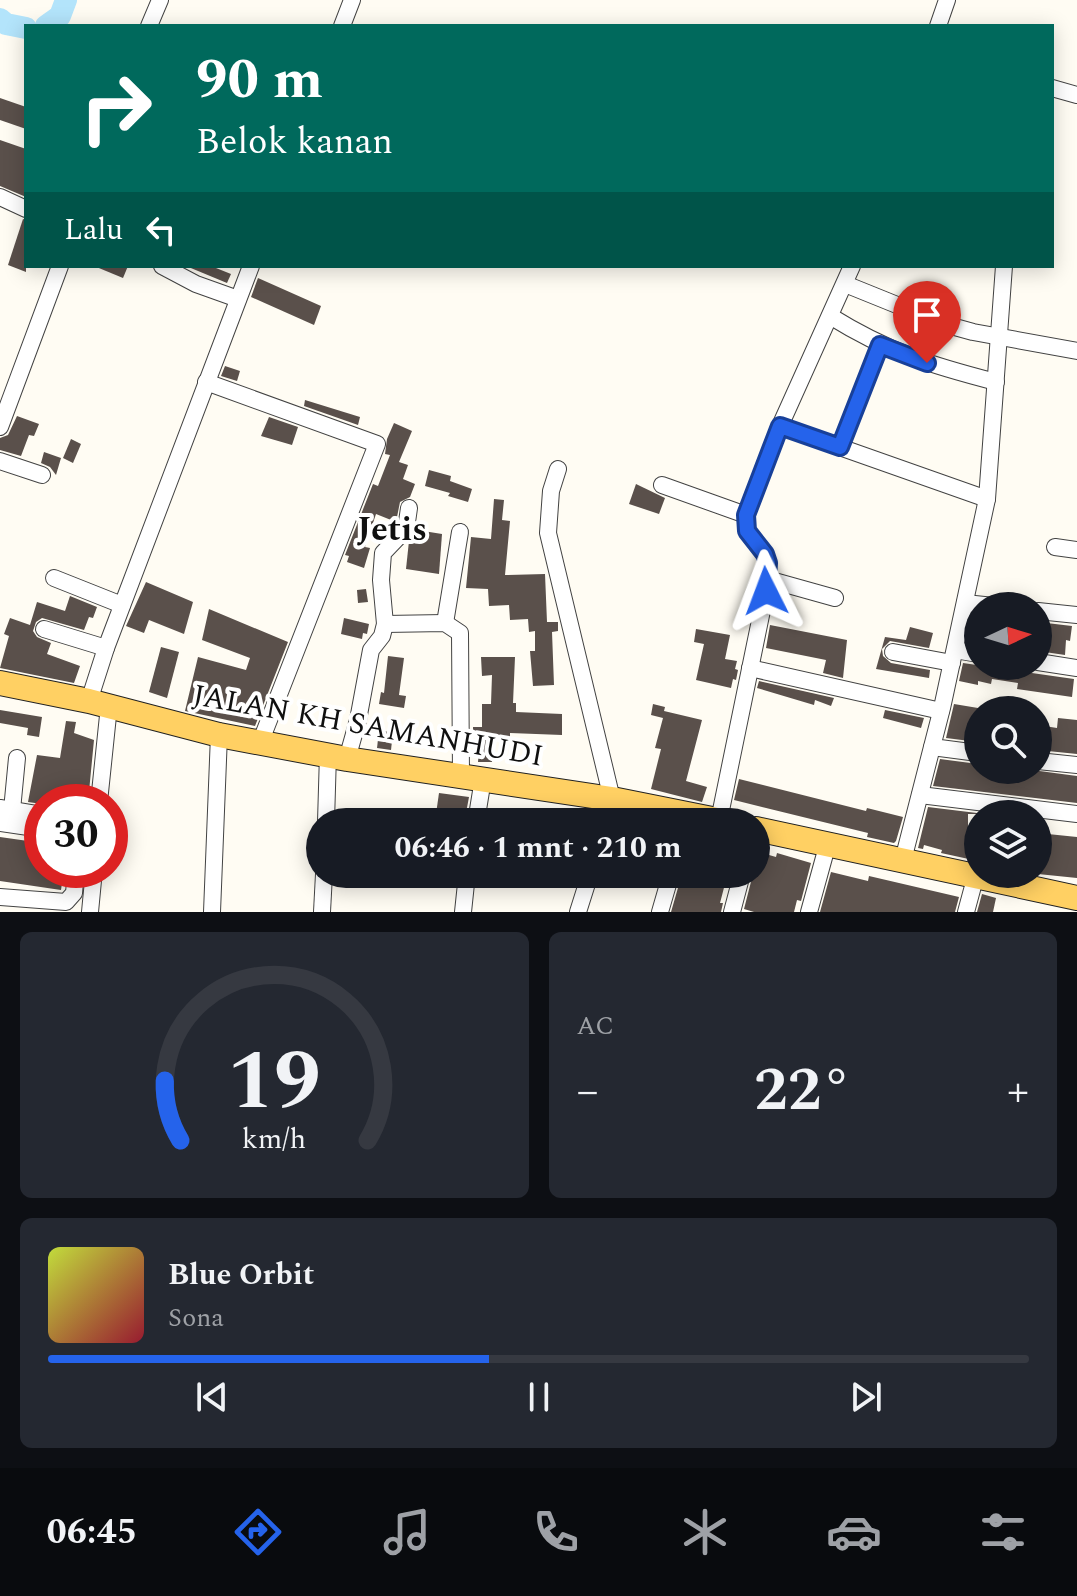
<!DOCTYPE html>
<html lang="id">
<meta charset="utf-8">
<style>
body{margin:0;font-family:Spectral,serif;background:#242831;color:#f1f3f6;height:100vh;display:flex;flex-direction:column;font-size:30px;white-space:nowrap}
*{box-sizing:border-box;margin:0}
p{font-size:26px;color:#9ea1a6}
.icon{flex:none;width:44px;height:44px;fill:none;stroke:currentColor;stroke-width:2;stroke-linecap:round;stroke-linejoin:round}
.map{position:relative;height:912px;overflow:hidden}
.details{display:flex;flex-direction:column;gap:20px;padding:20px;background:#0d0f14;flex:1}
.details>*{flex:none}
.banner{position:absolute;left:24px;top:24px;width:1030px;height:244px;border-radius:0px;box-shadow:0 4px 20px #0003;background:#00695c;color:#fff;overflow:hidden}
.needle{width:52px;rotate:86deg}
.tools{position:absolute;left:964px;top:592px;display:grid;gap:16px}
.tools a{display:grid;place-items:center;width:88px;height:88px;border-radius:50%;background:#171b24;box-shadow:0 4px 20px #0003;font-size:40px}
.speed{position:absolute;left:24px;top:784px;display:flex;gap:16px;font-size:40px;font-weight:700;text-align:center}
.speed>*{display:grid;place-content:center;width:104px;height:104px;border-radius:50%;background:#171b24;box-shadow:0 4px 20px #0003;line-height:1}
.speed .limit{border:12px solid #d22;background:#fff;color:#111}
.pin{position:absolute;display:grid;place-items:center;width:68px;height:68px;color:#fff;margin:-82px -34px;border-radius:50% 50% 50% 0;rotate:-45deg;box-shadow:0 0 8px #0007}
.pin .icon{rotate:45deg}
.me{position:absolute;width:88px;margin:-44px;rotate:357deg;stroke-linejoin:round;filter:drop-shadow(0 0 6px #0008)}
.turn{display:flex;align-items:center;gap:28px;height:168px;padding:0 40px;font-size:36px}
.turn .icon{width:104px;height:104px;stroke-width:2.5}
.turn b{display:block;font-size:56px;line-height:68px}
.then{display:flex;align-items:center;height:76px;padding:0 40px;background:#0003;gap:16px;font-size:30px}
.big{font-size:60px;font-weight:700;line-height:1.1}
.details .widget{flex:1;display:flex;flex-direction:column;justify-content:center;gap:12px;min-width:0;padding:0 28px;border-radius:12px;background:#242831}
.details .dial{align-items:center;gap:0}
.dial svg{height:208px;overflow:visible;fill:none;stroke:#363941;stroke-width:7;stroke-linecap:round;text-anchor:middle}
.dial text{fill:#f1f3f6;stroke:none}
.song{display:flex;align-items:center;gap:24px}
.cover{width:96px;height:96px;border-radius:12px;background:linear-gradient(135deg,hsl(70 70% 55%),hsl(350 70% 35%))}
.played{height:8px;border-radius:4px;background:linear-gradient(90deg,#2563eb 45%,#363941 45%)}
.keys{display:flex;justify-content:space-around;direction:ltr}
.heat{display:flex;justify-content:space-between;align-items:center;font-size:44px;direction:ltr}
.details .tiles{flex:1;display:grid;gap:20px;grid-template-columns:1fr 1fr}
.widget:last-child{grid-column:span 2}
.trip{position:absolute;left:306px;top:808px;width:464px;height:80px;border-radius:40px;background:#171b24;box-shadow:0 4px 20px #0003;font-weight:700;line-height:80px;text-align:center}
.menu{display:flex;height:128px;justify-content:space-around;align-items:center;background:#090b0e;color:#9ea1a6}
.menu .icon{width:56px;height:56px}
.menu .active{color:#2563eb}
.menu b{font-size:36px;color:#f1f3f6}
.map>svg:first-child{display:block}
</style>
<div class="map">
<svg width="1077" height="912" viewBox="0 0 1077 912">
<rect width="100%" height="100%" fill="#fffcf3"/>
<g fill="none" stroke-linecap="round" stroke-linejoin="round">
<g stroke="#b3e4fb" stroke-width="22">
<polyline points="0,19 6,24 26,28"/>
<polyline points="46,26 60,16 66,0"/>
</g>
</g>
<g fill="#5a504b">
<polygon points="0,98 26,107 26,129 0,120"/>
<polygon points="0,140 26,149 26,197 0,186"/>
<polygon points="23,219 26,220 26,272 8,265"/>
<polygon points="94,266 128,266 123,278"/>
<polygon points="186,266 211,266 231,274 227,283"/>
<polygon points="258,278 321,306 314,325 251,297"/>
<polygon points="225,366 240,371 237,381 221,376"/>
<polygon points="305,400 360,417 358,425 304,406"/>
<polygon points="17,416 39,424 34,436 29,435 21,456 0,450 0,438 8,435"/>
<polygon points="269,417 298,427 292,445 261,436"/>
<polygon points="394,423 412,431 399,462 408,465 403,479 415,484 410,497 400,502 396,522 376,514 365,547 370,548 364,568 347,562 349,556 345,555 373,484 378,486 390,455 385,454 387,439"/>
<polygon points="71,439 81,444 73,463 63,458"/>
<polygon points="44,452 61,458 56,475 50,467 41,463"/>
<polygon points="429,470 451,476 450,481 472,489 468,502 448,496 450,493 425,486"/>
<polygon points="636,484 665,498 659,514 629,504"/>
<polygon points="494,499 504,500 502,520 510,521 505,575 545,574 547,622 558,622 558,631 552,632 554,685 533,686 530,651 535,651 535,631 529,632 528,619 510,620 509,605 489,606 488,589 466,588 471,537 491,539"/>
<polygon points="417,530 442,534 439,574 406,569 409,541"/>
<polygon points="146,582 193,602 184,634 149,620 144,633 126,626"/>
<polygon points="366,589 368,602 358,603 357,590"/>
<polygon points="70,596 97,607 93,618 89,617 84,630 42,618 36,622 33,631 37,637 51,643 47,654 80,666 74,683 0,668 9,636 4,634 10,618 30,625 37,602 65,611"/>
<polygon points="209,609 288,642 255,726 185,711 198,657 246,670 250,658 202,640"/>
<polygon points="344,618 369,624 367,634 363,633 362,639 341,634"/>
<polygon points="1038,622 1072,626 1070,641 1066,640 1065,655 1038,651"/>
<polygon points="770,625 847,640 843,678 823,673 826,660 766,648"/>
<polygon points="910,627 933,633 929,648 890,641 882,649 883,656 891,663 930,670 929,678 876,669 885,637 906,640"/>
<polygon points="696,629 730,635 725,659 737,661 735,669 738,670 736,680 733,679 731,688 696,680 704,644 694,642"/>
<polygon points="161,647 179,652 167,698 149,692"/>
<polygon points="388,656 404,658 399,695 406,696 404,708 379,704 381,692 384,693"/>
<polygon points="481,657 515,657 513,703 516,703 516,712 562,714 562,735 510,733 510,737 494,737 492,762 478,762 480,737 473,737 473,727 482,727 482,704 491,704 492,675 482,676"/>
<polygon points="963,663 1074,679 1072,697 1017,689 1018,683 992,679 991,684 978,681 978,685 959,681"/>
<polygon points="759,681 834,698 831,706 815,700 814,705 757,688"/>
<polygon points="653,704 665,707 663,715 664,711 702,720 686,781 707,787 702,802 651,789 661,749 655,748 663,718 651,715"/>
<polygon points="954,704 978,708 978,742 946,738"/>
<polygon points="0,710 42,717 39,737 27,735 28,728 0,723"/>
<polygon points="885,710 924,718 921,728 883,718"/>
<polygon points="1058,718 1077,720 1077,754 1038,750 1038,725 1057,728"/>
<polygon points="66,721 76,722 74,733 94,740 88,802 42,804 28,802 37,755 60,758"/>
<polygon points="379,731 393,732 391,750 377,748"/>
<polygon points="940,759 978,764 978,770 1032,770 1077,776 1077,803 933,786"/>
<polygon points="739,779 866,811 867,808 903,817 896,841 894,843 867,837 868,833 734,800"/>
<polygon points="439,793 469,797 465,818 436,814"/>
<polygon points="928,807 985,814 968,814 968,826 978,827 978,861 941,853 942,850 924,845 923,849 918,848"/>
<polygon points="1038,833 1077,837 1077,878 1038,874"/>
<polygon points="0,837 42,843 42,870 64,870 61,890 0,881"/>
<polygon points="758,852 776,857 777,853 811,863 801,901 797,900 794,912 754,912 744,909 753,874 756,874"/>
<polygon points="831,872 868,881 869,876 959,897 955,912 820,912"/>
<polygon points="634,874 660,874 655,888 632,884"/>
<polygon points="682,874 725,874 724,879 726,880 720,903 723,903 721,912 671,912"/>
<polygon points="982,894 996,898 993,912 977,912"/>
</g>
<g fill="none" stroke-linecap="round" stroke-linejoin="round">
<defs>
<g id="street">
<polyline points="149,26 160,0"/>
<polyline points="342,26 352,0"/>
<polyline points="938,26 947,0"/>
<polyline points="1052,88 1077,95"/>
<polyline points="0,197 26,209"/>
<polyline points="162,266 196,284 238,299"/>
<polyline points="845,284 944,324 973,332 1077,351"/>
<path d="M830,316C888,352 930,365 996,382"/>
<polyline points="206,382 377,444 260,743"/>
<polyline points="780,426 987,499"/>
<polyline points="0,427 60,266"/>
<polyline points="840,447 880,345"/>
<polyline points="0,461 42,475"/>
<polyline points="558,469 551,491 548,533 612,799 605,822"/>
<polyline points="662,485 746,515"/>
<polyline points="1055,547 1077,550"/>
<polyline points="54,578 122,605"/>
<polyline points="767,579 835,598"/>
<polyline points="965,603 994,606"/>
<polyline points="1038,611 1077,615"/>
<polyline points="445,623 460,532"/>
<polyline points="385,624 445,623 460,633 461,775"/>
<polyline points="44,629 106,648"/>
<polyline points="955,650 978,654"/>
<polyline points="893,652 952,663"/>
<polyline points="1038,662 1077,668"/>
<polyline points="750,668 941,711"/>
<polyline points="89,701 106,648 251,266"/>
<polyline points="932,747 978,753"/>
<polyline points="347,759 358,720 371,650 382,636 385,624 381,580 383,553 406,529 409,508"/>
<polyline points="1038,761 1077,765"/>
<polyline points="920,795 1077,814"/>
<polyline points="99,802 109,706"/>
<polyline points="0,808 42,815"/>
<polyline points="12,810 17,758"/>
<polyline points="719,820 766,591 768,563 765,554 747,531 746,515 780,426 852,266"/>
<polyline points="326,822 328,754"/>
<polyline points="476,822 483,779"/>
<polyline points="0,823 42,829"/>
<polyline points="903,860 942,708 987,499 1004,266"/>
<polyline points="0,897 66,902 74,893 76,870"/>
<polyline points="90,912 94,870"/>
<polyline points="212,912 219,735"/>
<polyline points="322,912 324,874"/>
<polyline points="463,912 467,874"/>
<polyline points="578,912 590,874"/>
<polyline points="660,912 671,874"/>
<polyline points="732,912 742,874"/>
<polyline points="809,912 828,843"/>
<polyline points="966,912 976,875"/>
</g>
<g id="primary">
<polyline points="0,683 89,701 219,735 347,759 612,799 727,822"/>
<polyline points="756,829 1077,898"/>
</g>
</defs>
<use href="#street" stroke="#434343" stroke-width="18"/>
<use href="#primary" stroke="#212121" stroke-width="26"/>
<use href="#street" stroke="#fff" stroke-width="16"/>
<use href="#primary" stroke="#ffd063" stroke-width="24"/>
</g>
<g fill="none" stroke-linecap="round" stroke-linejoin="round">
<defs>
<polyline id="route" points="766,591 768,563 765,554 747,531 746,515 780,426 840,447 880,345 927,363"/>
</defs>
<use href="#route" stroke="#184099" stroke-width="20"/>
<use href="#route" stroke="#2563eb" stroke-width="14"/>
</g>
<g text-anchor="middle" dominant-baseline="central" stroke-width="8" stroke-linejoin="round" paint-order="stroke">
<g font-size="30" fill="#101010" stroke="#fff">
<text transform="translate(368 726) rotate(10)">JALAN KH SAMANHUDI</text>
</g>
<g font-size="34" font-weight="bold" fill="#101010" stroke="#fff">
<text x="392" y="530">Jetis</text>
</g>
</g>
</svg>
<div class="tools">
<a><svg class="needle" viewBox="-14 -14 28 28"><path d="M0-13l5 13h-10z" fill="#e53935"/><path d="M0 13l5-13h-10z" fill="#9ea1a6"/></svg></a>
<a><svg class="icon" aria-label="search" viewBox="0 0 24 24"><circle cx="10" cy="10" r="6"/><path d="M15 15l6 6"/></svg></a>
<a><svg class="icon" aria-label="layers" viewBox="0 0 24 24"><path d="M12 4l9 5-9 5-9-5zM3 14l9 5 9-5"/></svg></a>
</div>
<div class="speed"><div class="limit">30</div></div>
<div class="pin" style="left:927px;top:363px;background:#d93025"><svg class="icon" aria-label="arrive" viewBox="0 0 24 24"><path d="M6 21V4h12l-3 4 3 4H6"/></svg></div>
<svg class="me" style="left:766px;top:591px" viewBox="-20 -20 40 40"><path d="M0-17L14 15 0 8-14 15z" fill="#2563eb" stroke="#fff" stroke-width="4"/></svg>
<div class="trip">06:46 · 1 mnt · 210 m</div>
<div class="banner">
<div class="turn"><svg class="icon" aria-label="right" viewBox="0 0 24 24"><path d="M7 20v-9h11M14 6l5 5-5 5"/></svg><div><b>90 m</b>Belok kanan</div></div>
<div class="then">Lalu<svg class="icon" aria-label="left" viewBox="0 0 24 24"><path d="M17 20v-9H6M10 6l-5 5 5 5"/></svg></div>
</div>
</div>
<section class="details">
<div class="tiles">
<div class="widget dial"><svg viewBox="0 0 100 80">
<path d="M14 69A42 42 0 1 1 86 69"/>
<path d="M14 69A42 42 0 0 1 8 46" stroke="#2563eb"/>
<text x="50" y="56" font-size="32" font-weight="700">19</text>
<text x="50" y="72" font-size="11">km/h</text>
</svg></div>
<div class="widget"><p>AC</p>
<div class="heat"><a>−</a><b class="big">22°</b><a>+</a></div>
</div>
<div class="widget">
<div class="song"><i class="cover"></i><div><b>Blue Orbit</b><p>Sona</p></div></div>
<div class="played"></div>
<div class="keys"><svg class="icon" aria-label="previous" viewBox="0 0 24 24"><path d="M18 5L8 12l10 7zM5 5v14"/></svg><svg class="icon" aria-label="pause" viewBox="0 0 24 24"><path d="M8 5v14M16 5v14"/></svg><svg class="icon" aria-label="next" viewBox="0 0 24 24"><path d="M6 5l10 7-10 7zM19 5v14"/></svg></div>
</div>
</div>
</section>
<nav class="menu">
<b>06:45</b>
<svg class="icon active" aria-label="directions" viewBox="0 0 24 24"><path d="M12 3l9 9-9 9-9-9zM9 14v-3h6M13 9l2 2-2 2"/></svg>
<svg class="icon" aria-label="music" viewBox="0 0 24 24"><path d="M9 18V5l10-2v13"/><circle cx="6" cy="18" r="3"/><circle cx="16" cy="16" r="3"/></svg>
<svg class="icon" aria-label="phone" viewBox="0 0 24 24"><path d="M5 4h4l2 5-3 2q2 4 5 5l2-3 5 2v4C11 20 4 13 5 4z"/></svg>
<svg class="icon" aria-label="climate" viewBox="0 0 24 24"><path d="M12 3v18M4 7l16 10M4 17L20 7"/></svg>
<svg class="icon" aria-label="car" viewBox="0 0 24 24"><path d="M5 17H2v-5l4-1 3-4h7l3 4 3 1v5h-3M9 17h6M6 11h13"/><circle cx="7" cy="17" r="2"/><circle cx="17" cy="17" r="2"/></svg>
<svg class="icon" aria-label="filters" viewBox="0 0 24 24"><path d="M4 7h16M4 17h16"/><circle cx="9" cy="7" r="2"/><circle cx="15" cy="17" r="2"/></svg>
</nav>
